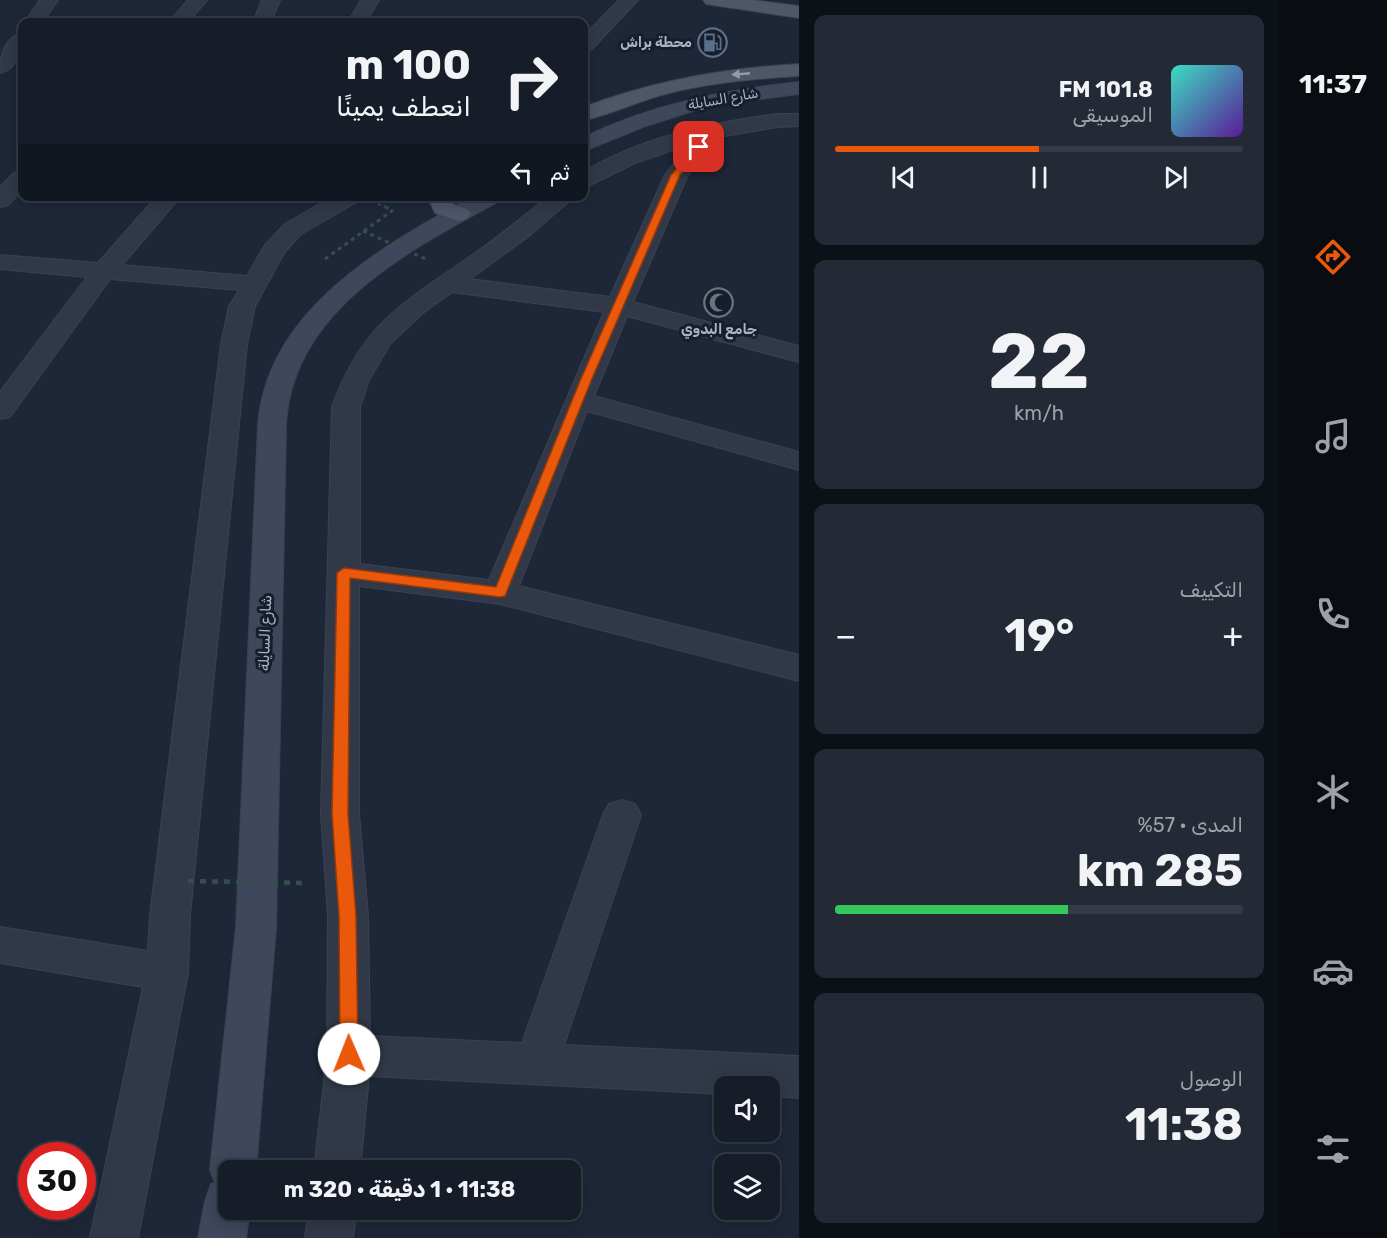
<!DOCTYPE html>
<html lang="ar">
<meta charset="utf-8">
<style>
body{margin:0;font-family:Rubik,"Noto Sans Arabic",sans-serif;background:#232a35;color:#f1f3f6;direction:rtl;height:100vh;display:flex;flex-direction:column;font-size:22px;white-space:nowrap}
*{box-sizing:border-box;margin:0}
p{font-size:20px;color:#9ea2a8}
.icon{flex:none;width:33px;height:33px;fill:none;stroke:currentColor;stroke-width:2;stroke-linecap:round;stroke-linejoin:round}
.map{position:relative;flex:1;overflow:hidden;direction:ltr}
.drawer{display:flex;flex-direction:column;gap:15px;padding:15px;background:#0c1017;width:480px}
.drawer>*{flex:none}
.guide{position:absolute;left:18px;top:18px;width:570px;height:183px;border-radius:12px;box-shadow:0 3px 15px #0003,0 0 0 2px #353b46;direction:rtl;background:#161d29;color:#f1f3f6;overflow:hidden}
.controls{position:absolute;left:714px;top:1076px;display:grid;gap:12px}
.controls a{display:grid;place-items:center;width:66px;height:66px;border-radius:12px;background:#161d29;box-shadow:0 3px 15px #0003,0 0 0 2px #353b46;font-size:30px}
.speed{position:absolute;left:18px;top:1142px;display:flex;gap:12px;font-size:30px;font-weight:700;text-align:center}
.speed>*{display:grid;place-content:center;width:78px;height:78px;border-radius:50%;background:#161d29;box-shadow:0 3px 15px #0003,0 0 0 2px #353b46;line-height:1}
.speed .limit{border:9px solid #d22;background:#fff;color:#111}
.pin{position:absolute;display:grid;place-items:center;width:51px;height:51px;color:#fff;margin:-26px;border-radius:12px;box-shadow:0 3px 9px #0006}
.me{position:absolute;width:66px;margin:-33px;rotate:359deg;stroke-linejoin:round;filter:drop-shadow(0 0 4px #0008)}
.turn{display:flex;align-items:center;gap:21px;height:126px;padding:0 18px;font-size:27px}
.turn .icon{width:78px;height:78px;stroke-width:2.5}
.turn b{display:block;font-size:42px;line-height:51px}
.then{display:flex;align-items:center;height:57px;padding:0 18px;background:#0003;gap:12px;font-size:22px}
.big{font-size:45px;font-weight:700;line-height:1.1}
.drawer .widget{flex:1;display:flex;flex-direction:column;justify-content:center;gap:9px;min-width:0;padding:0 21px;border-radius:12px;background:#232a35}
.drawer .dial{align-items:center;gap:0}
.dial b{font-size:78px;line-height:1}
.song{display:flex;align-items:center;gap:18px}
.cover{width:72px;height:72px;border-radius:9px;background:linear-gradient(135deg,hsl(170 70% 55%),hsl(270 70% 35%))}
.played{height:6px;border-radius:3px;background:linear-gradient(90deg,#ea580c 50%,#353b46 50%)}
.keys{display:flex;justify-content:space-around;direction:ltr}
.heat{display:flex;justify-content:space-between;align-items:center;font-size:33px;direction:ltr}
.charge{height:9px;border-radius:4px;background:linear-gradient(90deg,#34c759 57%,#353b46 0)}
.trip{position:absolute;left:218px;top:1160px;width:363px;height:60px;border-radius:12px;background:#161d29;box-shadow:0 3px 15px #0003,0 0 0 2px #353b46;font-weight:700;line-height:60px;text-align:center;direction:rtl}
main{display:flex;flex:1;min-height:0}
.tabs{display:flex;flex-direction:column;width:108px;justify-content:space-around;align-items:center;background:#090c10;color:#9ea2a8}
.tabs .icon{width:42px;height:42px}
.tabs .active{color:#ea580c}
.tabs b{font-size:27px;color:#f1f3f6}
.map>svg:first-child{display:block}
</style>
<main>
<nav class="tabs">
<b>11:37</b>
<svg class="icon active" aria-label="directions" viewBox="0 0 24 24"><path d="M12 3l9 9-9 9-9-9zM9 14v-3h6M13 9l2 2-2 2"/></svg>
<svg class="icon" aria-label="music" viewBox="0 0 24 24"><path d="M9 18V5l10-2v13"/><circle cx="6" cy="18" r="3"/><circle cx="16" cy="16" r="3"/></svg>
<svg class="icon" aria-label="phone" viewBox="0 0 24 24"><path d="M5 4h4l2 5-3 2q2 4 5 5l2-3 5 2v4C11 20 4 13 5 4z"/></svg>
<svg class="icon" aria-label="climate" viewBox="0 0 24 24"><path d="M12 3v18M4 7l16 10M4 17L20 7"/></svg>
<svg class="icon" aria-label="car" viewBox="0 0 24 24"><path d="M5 17H2v-5l4-1 3-4h7l3 4 3 1v5h-3M9 17h6M6 11h13"/><circle cx="7" cy="17" r="2"/><circle cx="17" cy="17" r="2"/></svg>
<svg class="icon" aria-label="filters" viewBox="0 0 24 24"><path d="M4 7h16M4 17h16"/><circle cx="9" cy="7" r="2"/><circle cx="15" cy="17" r="2"/></svg>
</nav>
<section class="drawer">
<div class="widget">
<div class="song"><i class="cover"></i><div><b>101.8 FM</b><p>الموسيقى</p></div></div>
<div class="played"></div>
<div class="keys"><svg class="icon" aria-label="previous" viewBox="0 0 24 24"><path d="M18 5L8 12l10 7zM5 5v14"/></svg><svg class="icon" aria-label="pause" viewBox="0 0 24 24"><path d="M8 5v14M16 5v14"/></svg><svg class="icon" aria-label="next" viewBox="0 0 24 24"><path d="M6 5l10 7-10 7zM19 5v14"/></svg></div>
</div>
<div class="widget dial"><b>22</b><p>km/h</p></div>
<div class="widget"><p>التكييف</p>
<div class="heat"><a>−</a><b class="big">19°</b><a>+</a></div>
</div>
<div class="widget"><p>المدى · 57%</p><b class="big">285 km</b><div class="charge"></div></div>
<div class="widget"><p>الوصول</p><b class="big">11:38</b></div>
</section>
<div class="map">
<svg width="799" height="1238" viewBox="0 0 799 1238">
<rect width="100%" height="100%" fill="#1d2737"/>
<g fill="none" stroke-linecap="round" stroke-linejoin="round">
<defs>
<g id="minor">
<polygon points="40,0 58,0 43,22 25,22"/>
<polygon points="188,0 207,0 188,22 169,22"/>
<polygon points="262,0 280,0 271,22 253,22"/>
<polygon points="361,0 379,0 366,22 348,22"/>
<polygon points="619,0 638,0 591,50 584,52 584,36"/>
<path d="M22,33C24,49 17,69 0,73C0,57 4,38 22,33Z"/>
<path d="M777,114H799V126L777,127L719,137L687,177L633,302L799,346V362L627,316L594,396L799,452V470L587,411L519,586L799,655V681L500,604L359,586V814L368,916L370,1036L522,1043L603,815L609,804L622,800L635,804L641,815L564,1045L799,1056V1098L770,1096V1086H724V1094L369,1076L360,1170H314L327,1055L328,916L321,814L332,407C361,325 401,305 468,258C496,239 523,217 549,196H575L529,236L470,279L610,297L665,175L690,144L635,163L584,188V172C640,137 712,123 777,114ZM452,292L604,312L489,580L360,564V407L369,380L390,344L423,313Z"/>
<polygon points="22,171 22,190 8,205 0,207 0,187 14,173"/>
<polygon points="157,196 181,196 122,265 247,276 265,245 285,224 333,196 362,196 359,201 301,234 284,253 255,306 247,344 190,915 188,973 138,1238 90,1238 143,987 0,963 0,927 148,951 150,915 221,344 229,306 239,290 110,279 10,417 0,419 0,392 87,277 0,269 0,255 98,263"/>
<polygon points="309,1209 357,1209 353,1238 305,1238"/>
</g>
<g id="secondary">
<path d="M799,82V94L743,101L693,111L643,127L584,151V137C652,104 724,90 799,82Z"/>
<path d="M473,196H502L499,201C410,250 291,310 286,426L276,927L256,1170H228V1209H250L246,1238H198L205,1201L211,1184L215,1183L210,1170L236,927L258,426C266,310 383,246 473,196Z"/>
</g>
<g id="primary">
<polygon points="703,0 752,0 799,6 799,18 712,5 706,4"/>
<path d="M799,64V76C753,79 707,83 662,95C636,102 610,115 584,120V107C653,81 725,68 799,64Z"/>
<polygon points="427,196 450,196 453,204 467,209 471,214 467,219 459,221 435,213"/>
</g>
</defs>
<use href="#minor" stroke="#3a4251" stroke-width="2"/>
<use href="#secondary" stroke="#3a4251" stroke-width="2"/>
<use href="#primary" stroke="#3a4251" stroke-width="2"/>
<polyline stroke="#374d51" stroke-width="2" stroke-dasharray="3 3" stroke-linecap="butt" points="378,204 389,208"/>
<g stroke="#374d51" stroke-width="3" stroke-dasharray="4 4" stroke-linecap="butt">
<polyline points="385,207 393,210"/>
<polyline points="325,259 393,210"/>
</g>
<use href="#minor" fill="#313948" fill-rule="evenodd"/>
<use href="#secondary" fill="#3e475b" fill-rule="evenodd"/>
<use href="#primary" fill="#4e5768" fill-rule="evenodd"/>
<polyline stroke="#374d51" stroke-width="3" stroke-dasharray="4 4" stroke-linecap="butt" points="363,231 428,260"/>
<polyline stroke="#374d51" stroke-width="4.5" stroke-dasharray="6 6" stroke-linecap="butt" points="188,881 308,883"/>
</g>
<defs><path id="oneway-solid" d="M-6-.8H1V-3.2L6.5 0L1 3.2V.8H-6Z" transform="scale(1.5)"/></defs>
<use fill="#939cae" href="#oneway-solid" transform="translate(741 74) rotate(175)"/>
<polygon fill="#ea580c" stroke="#983908" stroke-width="1.5" points="696,145 704,147 680,175 591,381 505,596 500,597 350,578 348,814 356,916 358,1054 356,1060 349,1063 343,1060 340,1054 339,916 332,814 337,573 344,568 496,587 580,381 671,175"/>
<defs>
<symbol id="fuel-ring" viewBox="-11 -11 22 22"><circle r="9.5" fill="#161e2c" stroke="#5c6f8a" stroke-width="1.5"/><path d="M-5.5-6h7V0h2V4h1.3V-2.5L3-4.5l.8-.8L6-3V5H2.5V1h-1V6h-7ZM-4.2-4.7v3.2H.2V-4.7Z" fill="#5c6f8a"/></symbol>
<symbol id="mosque-ring" viewBox="-11 -11 22 22"><circle r="9.5" fill="#161e2c" stroke="#6b7280" stroke-width="1.5"/><path d="M3.5-4.9A6 6 0 1 0 3.5 4.9A5 5 0 1 1 3.5-4.9Z" fill="#6b7280"/></symbol>
</defs>
<g fill-rule="evenodd">
<use href="#fuel-ring" x="696" y="26" width="33" height="33"/>
<use href="#mosque-ring" x="702" y="286" width="33" height="33"/>
</g>
<g text-anchor="middle" dominant-baseline="central" stroke-width="6" stroke-linejoin="round" paint-order="stroke">
<g font-size="14" font-weight="bold" fill="#aab3c5" stroke="#161e2c" text-anchor="end">
<text x="692" y="42">محطة براش</text>
<text x="719" y="329" text-anchor="middle">جامع البدوي</text>
</g>
<g font-size="14" fill="#aab3c5" stroke="#161e2c">
<text transform="translate(723 99) rotate(-10)">شارع السايلة</text>
</g>
<g font-size="15" fill="#aab3c5" stroke="#161e2c">
<text transform="translate(265 633) rotate(-88)">شارع السايلة</text>
</g>
</g>
</svg>
<div class="controls">
<a><svg class="icon" aria-label="sound" viewBox="0 0 24 24"><path d="M4 9h4l5-4v14l-5-4H4zM17 9q2 3 0 6"/></svg></a>
<a><svg class="icon" aria-label="layers" viewBox="0 0 24 24"><path d="M12 4l9 5-9 5-9-5zM3 14l9 5 9-5"/></svg></a>
</div>
<div class="speed"><div class="limit">30</div></div>
<div class="pin" style="left:699px;top:147px;background:#d93025"><svg class="icon" aria-label="arrive" viewBox="0 0 24 24"><path d="M6 21V4h12l-3 4 3 4H6"/></svg></div>
<svg class="me" style="left:349px;top:1054px" viewBox="-20 -20 40 40"><circle r="19" fill="#fff"/><path d="M0-13L10 11 0 6-10 11z" fill="#ea580c"/></svg>
<div class="trip">11:38 · 1 دقيقة · 320 m</div>
<div class="guide">
<div class="turn"><svg class="icon" aria-label="right" viewBox="0 0 24 24"><path d="M7 20v-9h11M14 6l5 5-5 5"/></svg><div><b>100 m</b>انعطف يمينًا</div></div>
<div class="then">ثم<svg class="icon" aria-label="left" viewBox="0 0 24 24"><path d="M17 20v-9H6M10 6l-5 5 5 5"/></svg></div>
</div>
</div>
</main>
